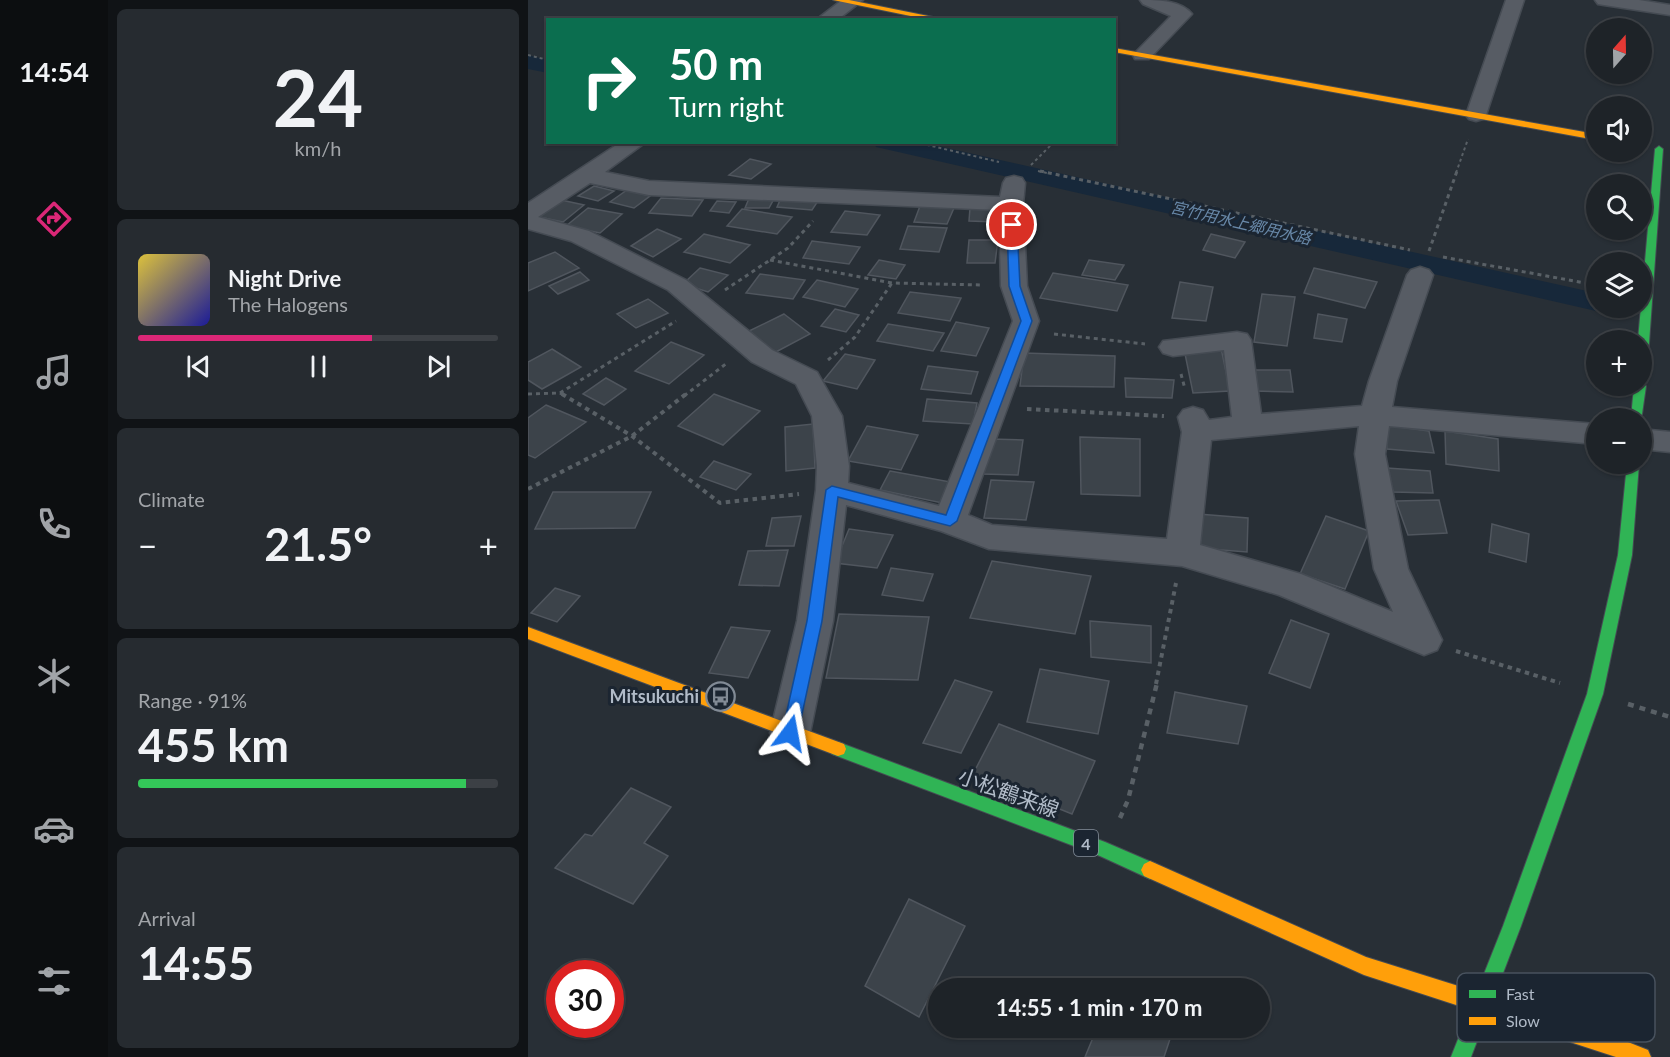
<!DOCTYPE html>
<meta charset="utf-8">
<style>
body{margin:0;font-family:Lato,"Noto Sans JP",sans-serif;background:#262b30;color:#f1f3f6;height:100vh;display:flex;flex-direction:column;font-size:22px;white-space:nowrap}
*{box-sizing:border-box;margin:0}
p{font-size:20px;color:#a1a4a8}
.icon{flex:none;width:33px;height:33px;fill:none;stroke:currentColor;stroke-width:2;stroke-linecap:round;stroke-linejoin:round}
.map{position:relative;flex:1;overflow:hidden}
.drawer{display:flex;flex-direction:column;gap:9px;padding:9px;background:#101316;width:420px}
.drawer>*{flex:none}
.hud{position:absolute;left:18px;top:18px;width:570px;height:126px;border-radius:0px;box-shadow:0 2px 4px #0004,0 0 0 2px #3c4045;background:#0b6e4f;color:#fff;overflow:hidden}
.needle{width:39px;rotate:20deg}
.controls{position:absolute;left:1058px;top:18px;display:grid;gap:12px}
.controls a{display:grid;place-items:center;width:66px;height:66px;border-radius:50%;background:#1e2328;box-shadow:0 2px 4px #0004,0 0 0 2px #3c4045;font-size:30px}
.speed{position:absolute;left:18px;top:960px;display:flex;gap:12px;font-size:30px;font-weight:700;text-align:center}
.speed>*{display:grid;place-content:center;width:78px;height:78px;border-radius:50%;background:#1e2328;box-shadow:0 2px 4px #0004,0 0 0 2px #3c4045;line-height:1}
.speed .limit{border:9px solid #d22;background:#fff;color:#111}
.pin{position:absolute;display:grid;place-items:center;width:51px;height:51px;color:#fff;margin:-26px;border:3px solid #fff;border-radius:50%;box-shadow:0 2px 6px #0007}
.me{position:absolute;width:66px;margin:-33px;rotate:13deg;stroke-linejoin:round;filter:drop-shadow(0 0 4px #0008)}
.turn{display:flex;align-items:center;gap:21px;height:126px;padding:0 24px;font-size:27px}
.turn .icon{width:78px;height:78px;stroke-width:2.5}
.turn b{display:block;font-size:42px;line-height:51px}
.big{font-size:45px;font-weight:700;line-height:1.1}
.drawer .tile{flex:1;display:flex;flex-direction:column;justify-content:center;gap:9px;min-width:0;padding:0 21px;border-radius:9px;background:#262b30}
.drawer .dial{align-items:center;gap:0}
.dial b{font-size:78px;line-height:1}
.song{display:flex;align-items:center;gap:18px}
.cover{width:72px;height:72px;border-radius:9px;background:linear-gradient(135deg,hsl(50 70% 55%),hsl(240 70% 35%))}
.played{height:6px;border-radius:3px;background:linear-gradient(90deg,#db2777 65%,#3c4045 65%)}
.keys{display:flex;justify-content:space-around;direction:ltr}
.heat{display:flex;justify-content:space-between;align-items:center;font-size:33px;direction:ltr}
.charge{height:9px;border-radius:4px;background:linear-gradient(90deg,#34c759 91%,#3c4045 0)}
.trip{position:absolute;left:400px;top:978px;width:342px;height:60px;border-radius:30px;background:#1e2328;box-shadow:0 2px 4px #0004,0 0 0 2px #3c4045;font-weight:700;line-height:60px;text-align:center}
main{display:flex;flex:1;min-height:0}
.dock{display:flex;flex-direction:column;width:108px;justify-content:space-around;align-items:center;background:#0c0e10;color:#a1a4a8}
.dock .icon{width:42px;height:42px}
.dock .selected{color:#db2777}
.dock b{font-size:27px;color:#f1f3f6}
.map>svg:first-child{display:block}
</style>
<main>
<nav class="dock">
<b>14:54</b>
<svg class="icon selected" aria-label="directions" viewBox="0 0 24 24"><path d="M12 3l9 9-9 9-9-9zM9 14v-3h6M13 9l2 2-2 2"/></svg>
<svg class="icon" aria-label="music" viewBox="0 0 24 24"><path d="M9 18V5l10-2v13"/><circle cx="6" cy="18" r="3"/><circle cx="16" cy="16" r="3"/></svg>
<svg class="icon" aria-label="phone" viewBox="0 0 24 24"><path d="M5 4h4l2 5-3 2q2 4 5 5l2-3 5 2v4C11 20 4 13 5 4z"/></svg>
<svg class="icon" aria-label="climate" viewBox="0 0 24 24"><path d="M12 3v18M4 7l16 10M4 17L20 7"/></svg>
<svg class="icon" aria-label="car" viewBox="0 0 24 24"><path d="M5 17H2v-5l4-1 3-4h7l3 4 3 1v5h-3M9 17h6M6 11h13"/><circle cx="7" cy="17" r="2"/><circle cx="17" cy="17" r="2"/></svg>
<svg class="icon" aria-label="filters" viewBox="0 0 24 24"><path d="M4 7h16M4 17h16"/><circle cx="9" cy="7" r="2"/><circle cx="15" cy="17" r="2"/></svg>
</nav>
<section class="drawer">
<div class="tile dial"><b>24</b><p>km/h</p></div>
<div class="tile">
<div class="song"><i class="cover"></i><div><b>Night Drive</b><p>The Halogens</p></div></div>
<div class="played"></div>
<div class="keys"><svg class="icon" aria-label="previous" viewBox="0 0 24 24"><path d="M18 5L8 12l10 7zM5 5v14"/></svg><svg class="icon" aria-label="pause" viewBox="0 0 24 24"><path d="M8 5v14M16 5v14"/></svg><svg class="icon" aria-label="next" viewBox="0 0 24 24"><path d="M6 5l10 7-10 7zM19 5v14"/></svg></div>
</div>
<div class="tile"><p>Climate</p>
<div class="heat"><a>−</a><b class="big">21.5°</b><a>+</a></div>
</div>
<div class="tile"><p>Range · 91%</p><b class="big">455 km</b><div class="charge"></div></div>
<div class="tile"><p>Arrival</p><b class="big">14:55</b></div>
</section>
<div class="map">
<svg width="1142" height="1057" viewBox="0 0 1142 1057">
<rect width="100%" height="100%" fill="#282f36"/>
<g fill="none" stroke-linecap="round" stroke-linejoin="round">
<g fill="#17283a" fill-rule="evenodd">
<polygon points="0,55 20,60 20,73 0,69"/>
<polygon points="345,142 392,142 1068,293 1068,308 1079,308 1068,311 357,149 348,147"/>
</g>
</g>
<g fill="#3c434a" stroke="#50565e" stroke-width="1.5">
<polygon points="222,159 243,164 223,179 201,175"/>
<polygon points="66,186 86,191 70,201 50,196"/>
<polygon points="99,190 122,196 106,208 82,202"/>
<polygon points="222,196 247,197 241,208 217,208"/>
<polygon points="133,198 175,200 164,216 121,213"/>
<polygon points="253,198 290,201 284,210 249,207"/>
<polygon points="33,200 56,205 35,222 11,217"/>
<polygon points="189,201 208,202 201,213 182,211"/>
<polygon points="392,206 426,208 419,224 386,222"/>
<polygon points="60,208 94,214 72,233 38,226"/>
<polygon points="442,208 470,209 468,222 441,221"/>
<polygon points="214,209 264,217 249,234 199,226"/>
<polygon points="317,211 352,215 339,235 303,232"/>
<polygon points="380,226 419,228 411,252 372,249"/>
<polygon points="129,229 153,239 125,257 103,246"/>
<polygon points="176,234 222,245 202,263 156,252"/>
<polygon points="683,234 717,242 707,258 675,250"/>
<polygon points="441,240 470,240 467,263 439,263"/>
<polygon points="284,241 332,247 321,264 275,258"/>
<polygon points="27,252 51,268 0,291 0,263"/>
<polygon points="351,260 377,265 368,279 340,275"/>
<polygon points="561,260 596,265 587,280 554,275"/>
<polygon points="172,268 200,275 180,292 155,284"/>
<polygon points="786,268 849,282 837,308 776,293"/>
<polygon points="52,272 61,280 30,294 21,286"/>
<polygon points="525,273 600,285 589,311 512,298"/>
<polygon points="232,274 277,280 265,299 218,293"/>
<polygon points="289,280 330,289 317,307 275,297"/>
<polygon points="652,282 685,287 678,321 644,318"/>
<polygon points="382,292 433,298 422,321 370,313"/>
<polygon points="734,294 767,297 759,346 726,342"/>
<polygon points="120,299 140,313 108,328 89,314"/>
<polygon points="307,309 331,315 318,332 293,326"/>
<polygon points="256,314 282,334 244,354 217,333"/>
<polygon points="790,314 819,319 814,342 786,338"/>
<polygon points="428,322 461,328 448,356 413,351"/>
<polygon points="360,324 416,333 405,351 349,341"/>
<polygon points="143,342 176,355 141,384 107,371"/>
<polygon points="693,348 702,391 665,393 656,349"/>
<polygon points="24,349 53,367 14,389 0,380 0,362"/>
<polygon points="496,353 587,356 586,387 492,386"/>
<polygon points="317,354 347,360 329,389 295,381"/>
<polygon points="400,366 450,372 443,394 393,389"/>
<polygon points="722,370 762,370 765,392 726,391"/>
<polygon points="78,378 98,389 76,405 55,394"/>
<polygon points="597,378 646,380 644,398 598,397"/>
<polygon points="186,394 232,411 195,445 150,426"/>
<polygon points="399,399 449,403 445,424 395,421"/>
<polygon points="18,405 58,422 7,458 0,455 0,418"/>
<polygon points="285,424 287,468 258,471 257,427"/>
<polygon points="856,425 901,431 906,453 859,449"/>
<polygon points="339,426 390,435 373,470 320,461"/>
<polygon points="917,431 970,439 971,471 918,464"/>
<polygon points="552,437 612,439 612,496 553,494"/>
<polygon points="462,439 495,440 490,475 455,474"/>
<polygon points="186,461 223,474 208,490 172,477"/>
<polygon points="859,468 902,471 905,493 865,492"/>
<polygon points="362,471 428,483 419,504 352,490"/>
<polygon points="463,480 506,482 498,520 456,518"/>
<polygon points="25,492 123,492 107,528 7,529"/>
<polygon points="911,500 919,533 880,535 868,501"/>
<polygon points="670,514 720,518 719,552 668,548"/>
<polygon points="273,516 266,546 238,546 244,518"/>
<polygon points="798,516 841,531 817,589 772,574"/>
<polygon points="964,524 1001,534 998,562 961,552"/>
<polygon points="321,529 365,535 349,568 307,563"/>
<polygon points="260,550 251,586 211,585 220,551"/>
<polygon points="464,561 563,576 547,634 442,618"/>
<polygon points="363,568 405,574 395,601 354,595"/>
<polygon points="27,588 52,596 29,622 3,613"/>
<polygon points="311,614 401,617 390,680 298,678"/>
<polygon points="763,620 801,634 782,688 741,673"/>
<polygon points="562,621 623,626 623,663 563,657"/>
<polygon points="203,627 242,631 220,678 181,673"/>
<polygon points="512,669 581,681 570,734 499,722"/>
<polygon points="427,680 464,692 433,753 395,743"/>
<polygon points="647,692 719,706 710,744 639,733"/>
<polygon points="471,724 567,761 544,814 445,774"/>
<polygon points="103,788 143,807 116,843 140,856 105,904 27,868 57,834 64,836"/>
<polygon points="381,899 437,926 391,1017 337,986"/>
<polygon points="569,1028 622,1028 643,1036 636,1057 557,1057"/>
</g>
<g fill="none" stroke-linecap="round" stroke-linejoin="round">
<defs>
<g id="street">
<polygon points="314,0 335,0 309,20 288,20"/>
<path d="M612,0C629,0 653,0 664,14L621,59H607L605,55L643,16L615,4Z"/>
<polygon points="978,0 996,0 958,115 955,119 948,121 941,119 938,115"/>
<polygon points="1067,0 1111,0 1142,5 1142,15 1076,5 1070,4"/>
<path d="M93,142H118L77,172L121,181L472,197L475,183L478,178L486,176L494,178L497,183L495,204L499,286L511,321L440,515L464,525L639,539L654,432L650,417L655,410L665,407L675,410L681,420L704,417L696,350L645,356L635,353L631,347L635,341L709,332L719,334L723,340L733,414L834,406L841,381L879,275L883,270L892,267L901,270L905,275L869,381L864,407L1068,424V444L861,426L857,454L880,569L914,640L909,650L896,655L751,595L654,566L461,549L413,531L318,505L305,621L282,733L276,745L262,750L248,745L242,733L269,621L288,490L289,466L284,416L268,384L224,362L140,290L43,241L0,229V203ZM62,183L121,195L471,210L473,286L485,321L411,506L320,483L321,466L314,416L289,372L244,350L158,280L61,231L10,217ZM831,426L827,454L846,569L865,612L773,574L672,545L683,440Z"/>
<polygon points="1113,429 1142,432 1142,452 1113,449"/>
</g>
<g id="fast">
<polygon points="1131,146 1135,149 1119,371 1113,375 1113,340 1110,340 1127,149"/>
<polygon points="1113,382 1118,386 1113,421 1113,418 1103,418 1106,386 1113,386"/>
<polygon points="1099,464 1111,464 1104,555 1075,694 993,926 943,1057 923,1057 975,926 1059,694 1090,555"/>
<polygon points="310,742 577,842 628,864 631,870 628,876 622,879 572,856 304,754 302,749 304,744"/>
</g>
<g id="slow">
<polygon points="305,0 321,0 420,20 402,20"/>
<polygon points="586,48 1068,134 1068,140 586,52"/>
<polygon points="0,627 316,744 318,749 316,754 310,756 0,639"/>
<polygon points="622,861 838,957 1067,1029 1120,1050 1123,1057 1088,1057 836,975 616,876 613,870 616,864"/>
</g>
</defs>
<use href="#street" stroke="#454b53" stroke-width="3"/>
<use href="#fast" stroke="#454b53" stroke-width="2"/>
<use href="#slow" stroke="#454b53" stroke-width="2"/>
<g stroke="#596066" stroke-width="2" stroke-dasharray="3 3" stroke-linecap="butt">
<polyline points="0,55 20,60"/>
<polyline points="387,142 471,162"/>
<polyline points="503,165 526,142"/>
<polyline points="510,171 519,173"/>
<polyline points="928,173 940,139"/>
</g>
<g stroke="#596066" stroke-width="3" stroke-dasharray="4 4" stroke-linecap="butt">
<polyline points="512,171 882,250"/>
<polyline points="901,251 929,171"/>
<polyline points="915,257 1068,285"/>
<polyline points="242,260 364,283 455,285"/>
<polyline points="197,290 260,248 285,221"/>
<polyline points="526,334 617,344"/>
<polyline points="300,360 327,337 364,283"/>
<polyline points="653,374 657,389"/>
<polyline points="32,393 148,321"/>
<polyline points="0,394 32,393 37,396"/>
<polyline points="156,396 199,363"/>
</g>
<g stroke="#596066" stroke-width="4" stroke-dasharray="4.5 4.5" stroke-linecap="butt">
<polyline points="34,394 104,436 192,503 271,494"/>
<polyline points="499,409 636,416"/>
<polyline points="0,489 104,436 158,394"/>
<polyline points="928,651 1032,683"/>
<polyline points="628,684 648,583"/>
</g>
<g stroke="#596066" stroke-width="4.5" stroke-dasharray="6 6" stroke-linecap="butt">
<polyline points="1100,704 1142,717"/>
<polyline points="592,818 600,800 629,683"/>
</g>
<use href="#street" fill="#575c64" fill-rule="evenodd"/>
<use href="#fast" fill="#30b455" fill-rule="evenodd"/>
<use href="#slow" fill="#ff9f0a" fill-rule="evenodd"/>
</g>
<polygon fill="#1a73e8" stroke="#114b97" stroke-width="1.5" points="484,222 489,225 492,286 504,321 429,521 422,526 310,497 294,621 270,733 267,738 262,740 256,738 254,733 279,621 298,490 304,486 418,515 493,321 481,286 479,225"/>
<defs>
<symbol id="bus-ring" viewBox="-11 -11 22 22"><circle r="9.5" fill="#1b2531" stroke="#818a95" stroke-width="1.5"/><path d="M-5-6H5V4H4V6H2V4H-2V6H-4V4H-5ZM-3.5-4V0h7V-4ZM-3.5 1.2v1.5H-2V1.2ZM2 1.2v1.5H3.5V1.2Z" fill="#818a95"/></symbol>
</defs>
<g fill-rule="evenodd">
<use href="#bus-ring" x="176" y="680" width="33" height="33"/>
</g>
<g text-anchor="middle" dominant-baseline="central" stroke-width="6" stroke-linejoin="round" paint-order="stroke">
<g font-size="16" font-style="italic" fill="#6888a8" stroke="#1b2531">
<text transform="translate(713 222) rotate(13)">宮竹用水上郷用水路</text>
</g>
<rect fill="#1b2531" stroke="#848e9b" stroke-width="1.5" x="546" y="830" width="24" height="26" rx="4.5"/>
<g font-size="16" font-weight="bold" fill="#b1bbc8">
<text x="558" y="843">4</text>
</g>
<g font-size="18" font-weight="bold" fill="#b1bbc8" stroke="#1b2531" text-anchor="end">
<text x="171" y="696">Mitsukuchi</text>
</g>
<g font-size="21" fill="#b1bbc8" stroke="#1b2531">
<text transform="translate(481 792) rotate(20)">小松鶴来線</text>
</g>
</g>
<rect x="929" y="973" width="198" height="69" rx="9" fill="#1b2531" stroke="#48525e" stroke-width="1.5"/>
<rect x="941" y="990" width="27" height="8" fill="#30b455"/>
<rect x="941" y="1017" width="27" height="8" fill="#ff9f0a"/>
<g font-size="16" fill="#b1bbc8">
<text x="978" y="1000">Fast</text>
<text x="978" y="1027">Slow</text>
</g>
</svg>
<div class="controls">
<a><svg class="needle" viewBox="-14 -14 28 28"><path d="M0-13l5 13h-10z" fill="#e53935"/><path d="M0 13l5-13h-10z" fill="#a1a4a8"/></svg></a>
<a><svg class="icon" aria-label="sound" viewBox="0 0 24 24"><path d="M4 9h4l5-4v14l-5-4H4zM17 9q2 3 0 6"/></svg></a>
<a><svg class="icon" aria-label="search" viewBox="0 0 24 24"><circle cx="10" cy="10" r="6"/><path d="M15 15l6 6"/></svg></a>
<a><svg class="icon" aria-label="layers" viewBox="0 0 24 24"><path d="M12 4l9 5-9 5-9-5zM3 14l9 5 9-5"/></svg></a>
<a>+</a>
<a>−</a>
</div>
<div class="speed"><div class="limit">30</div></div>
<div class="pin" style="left:484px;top:225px;background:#d93025"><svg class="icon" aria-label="arrive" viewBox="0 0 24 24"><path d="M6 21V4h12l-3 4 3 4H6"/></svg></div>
<svg class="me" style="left:262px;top:733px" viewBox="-20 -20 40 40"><path d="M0-17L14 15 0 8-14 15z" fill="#1a73e8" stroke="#fff" stroke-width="4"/></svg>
<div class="trip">14:55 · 1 min · 170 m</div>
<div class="hud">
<div class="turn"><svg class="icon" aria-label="right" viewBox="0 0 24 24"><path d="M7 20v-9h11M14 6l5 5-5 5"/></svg><div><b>50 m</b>Turn right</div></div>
</div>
</div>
</main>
